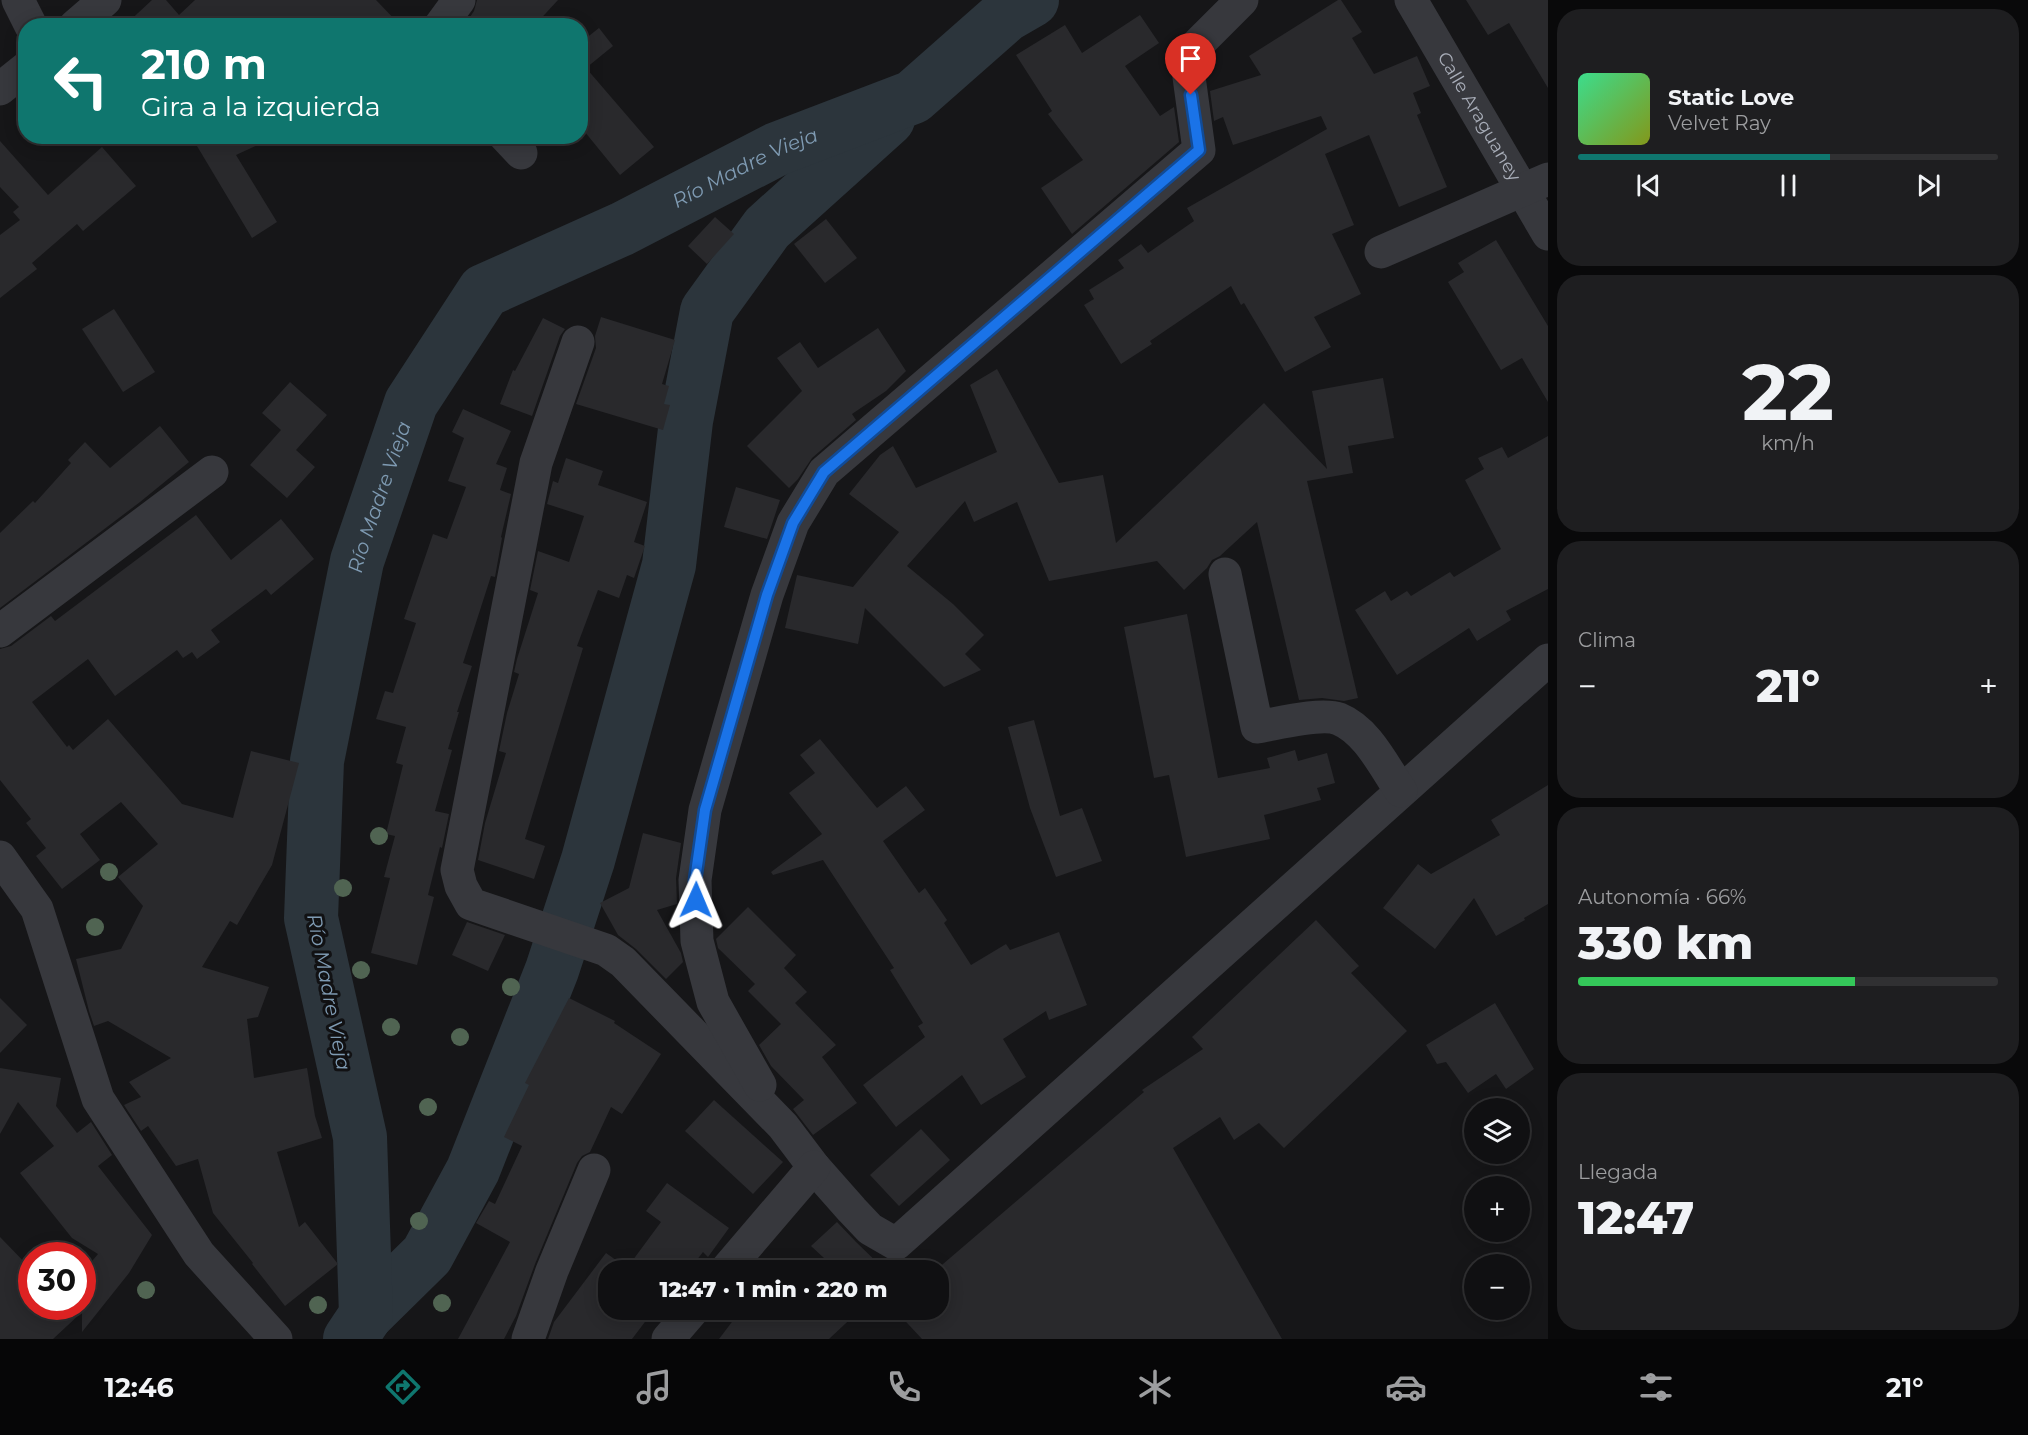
<!DOCTYPE html>
<html lang="es">
<meta charset="utf-8">
<style>
body{margin:0;font-family:Montserrat,sans-serif;background:#1e1e20;color:#f1f3f6;height:100vh;display:flex;flex-direction:column;font-size:22px;white-space:nowrap}
*{box-sizing:border-box;margin:0}
p{font-size:20px;color:#9c9d9f}
.icon{flex:none;width:33px;height:33px;fill:none;stroke:currentColor;stroke-width:2;stroke-linecap:round;stroke-linejoin:round}
.map{position:relative;flex:1;overflow:hidden}
.details{display:flex;flex-direction:column;gap:9px;padding:9px;background:#09090a;width:480px}
.details>*{flex:none}
.banner{position:absolute;left:18px;top:18px;width:570px;height:126px;border-radius:24px;box-shadow:0 3px 15px #0003,0 0 0 2px #303032;background:#0f766e;color:#fff;overflow:hidden}
.tools{position:absolute;left:1464px;top:1098px;display:grid;gap:12px}
.tools a{display:grid;place-items:center;width:66px;height:66px;border-radius:50%;background:#101012;box-shadow:0 3px 15px #0003,0 0 0 2px #303032;font-size:30px}
.speed{position:absolute;left:18px;top:1242px;display:flex;gap:12px;font-size:30px;font-weight:700;text-align:center}
.speed>*{display:grid;place-content:center;width:78px;height:78px;border-radius:50%;background:#101012;box-shadow:0 3px 15px #0003,0 0 0 2px #303032;line-height:1}
.speed .limit{border:9px solid #d22;background:#fff;color:#111}
.pin{position:absolute;display:grid;place-items:center;width:51px;height:51px;color:#fff;margin:-62px -26px;border-radius:50% 50% 50% 0;rotate:-45deg;box-shadow:0 0 6px #0007}
.pin .icon{rotate:45deg}
.me{position:absolute;width:66px;margin:-33px;rotate:1deg;stroke-linejoin:round;filter:drop-shadow(0 0 4px #0008)}
.turn{display:flex;align-items:center;gap:21px;height:126px;padding:0 24px;font-size:27px}
.turn .icon{width:78px;height:78px;stroke-width:2.5}
.turn b{display:block;font-size:42px;line-height:51px}
.big{font-size:45px;font-weight:800;line-height:1.1}
.details .widget{flex:1;display:flex;flex-direction:column;justify-content:center;gap:9px;min-width:0;padding:0 21px;border-radius:24px;background:#1e1e20}
.details .dial{align-items:center;gap:0}
.dial b{font-size:78px;line-height:1}
.song{display:flex;align-items:center;gap:18px}
.cover{width:72px;height:72px;border-radius:9px;background:linear-gradient(135deg,hsl(150 70% 55%),hsl(70 70% 35%))}
.played{height:6px;border-radius:3px;background:linear-gradient(90deg,#0f766e 60%,#303032 60%)}
.keys{display:flex;justify-content:space-around;direction:ltr}
.heat{display:flex;justify-content:space-between;align-items:center;font-size:33px;direction:ltr}
.charge{height:9px;border-radius:4px;background:linear-gradient(90deg,#34c759 66%,#303032 0)}
.trip{position:absolute;left:598px;top:1260px;width:351px;height:60px;border-radius:24px;background:#101012;box-shadow:0 3px 15px #0003,0 0 0 2px #303032;font-weight:800;line-height:60px;text-align:center}
.tab-bar{display:flex;height:96px;justify-content:space-around;align-items:center;background:#060607;color:#9c9d9f}
.tab-bar .icon{width:42px;height:42px}
.tab-bar .current{color:#0f766e}
.tab-bar b{font-size:27px;color:#f1f3f6}
main{display:flex;flex:1;min-height:0}
.map>svg:first-child{display:block}
</style>
<main>
<div class="map">
<svg width="1548" height="1339" viewBox="0 0 1548 1339">
<rect width="100%" height="100%" fill="#161618"/>
<g fill="none" stroke-linecap="round" stroke-linejoin="round">
<g stroke="#2c353c" stroke-width="54">
<polyline points="366,1315 427,1255 473,1170 552,970 588,860 669,565 686,421 707,311 767,228 888,119"/>
<path id="s1" d="M350,1339L366,1315L360,1137L311,918L317,761L357,561L411,403L484,291L622,229L777,149L913,97L1006,15L1032,0"/>
</g>
</g>
<g fill="#29292c">
<polygon points="152,0 166,0 179,15 195,0 376,0 401,26 124,26"/>
<polygon points="477,0 558,0 534,26 464,26 474,11"/>
<polygon points="1338,0 1341,0 1362,32 1352,38 1374,74 1417,56 1430,86 1413,93 1421,113 1417,115 1447,187 1399,207 1369,135 1325,154 1354,225 1332,234 1361,294 1314,317 1331,347 1285,372 1244,303 1241,305 1231,286 1150,341 1152,344 1121,364 1084,305 1094,299 1089,290 1124,268 1118,260 1141,244 1148,253 1194,221 1187,208 1327,129 1321,116 1233,145 1223,117 1214,121 1210,91 1261,75 1249,56"/>
<polygon points="1466,0 1548,0 1548,88 1509,23 1488,35"/>
<polygon points="1140,15 1159,43 1125,66 1160,116 1174,107 1179,142 1072,234 1041,188 1083,160 1048,114 1052,111 1016,55 1065,25 1082,53"/>
<polygon points="599,28 613,46 586,68 654,147 620,175 580,126 580,43"/>
<polygon points="191,136 277,136 236,155 277,222 252,238"/>
<polygon points="0,141 48,195 102,147 136,186 83,231 77,224 32,263 37,269 0,298 0,235 20,220 13,212 19,207 0,187"/>
<polygon points="715,217 734,234 707,264 688,246"/>
<polygon points="826,219 857,258 825,283 794,244"/>
<polygon points="1496,240 1548,326 1548,402 1522,358 1501,370 1448,282 1464,272 1458,263"/>
<polygon points="114,309 155,372 123,392 82,329"/>
<polygon points="601,317 675,340 662,384 669,386 664,404 670,405 663,430 576,404 596,348 595,336"/>
<polygon points="543,318 565,329 560,336 532,416 500,404 513,370 515,371"/>
<polygon points="878,328 906,371 886,391 852,414 856,420 812,458 798,479 789,488 747,446 802,391 777,358 800,342 818,368"/>
<polygon points="997,369 1059,483 1103,475 1116,543 1264,403 1327,469 1312,391 1383,378 1394,438 1348,446 1353,473 1307,481 1358,698 1344,701 1322,698 1299,700 1257,522 1220,556 1212,560 1207,568 1184,590 1157,561 1049,581 1017,502 974,522 965,501 907,566 953,604 984,635 965,654 981,670 944,687 865,608 858,644 785,628 797,575 853,587 899,532 849,494 880,455 893,446 916,488 997,452 970,385"/>
<polygon points="290,382 327,415 296,450 315,467 287,498 250,465 281,430 262,413"/>
<polygon points="463,409 511,431 496,464 507,468 500,490 511,494 501,537 502,538 495,577 491,576 463,663 472,666 457,712 459,712 448,749 452,750 435,811 449,814 442,848 440,847 428,895 434,897 417,965 371,953 390,878 384,877 395,836 386,834 403,765 396,763 406,727 376,719 385,691 393,693 416,623 404,619 433,534 447,539 466,487 448,481 464,438 452,432"/>
<polygon points="160,426 189,462 140,502 0,608 0,533 33,501 35,503 71,463 68,460 85,442 110,468"/>
<polygon points="1548,436 1548,589 1506,611 1511,620 1477,641 1469,628 1397,675 1355,610 1385,591 1391,601 1407,591 1411,596 1450,572 1454,577 1501,549 1465,480 1484,469 1478,458 1502,447 1508,458"/>
<polygon points="566,458 603,471 598,485 647,502 634,542 645,546 634,578 627,575 619,598 598,590 577,646 583,648 525,839 545,846 534,879 478,860 485,823 506,753 499,751 507,713 519,674 514,672 517,659 538,593 530,590 538,551 569,562 584,516 547,504 553,481 558,483"/>
<polygon points="736,487 780,500 767,539 724,527"/>
<polygon points="196,515 231,560 281,519 314,559 271,595 266,589 211,630 220,642 197,659 192,652 183,658 177,650 115,696 88,659 32,702 67,747 69,745 73,750 108,719 182,804 233,818 251,751 299,763 272,865 237,925 230,921 202,967 269,987 258,1017 247,1019 254,1078 307,1068 315,1116 322,1138 277,1152 299,1227 305,1222 338,1264 285,1306 252,1264 253,1263 213,1213 198,1159 176,1166 148,1126 141,1131 124,1105 141,1097 129,1082 171,1058 108,1021 94,1026 89,1011 76,959 121,949 143,906 118,877 158,844 121,802 80,834 100,860 62,889 36,856 46,848 26,823 31,819 0,780 0,649 11,646 51,616 55,621"/>
<polygon points="1187,614 1218,778 1270,768 1267,758 1295,750 1298,761 1327,753 1335,783 1317,788 1321,800 1264,815 1270,839 1186,857 1169,775 1154,778 1124,627"/>
<polygon points="1034,720 1060,816 1082,808 1102,861 1056,877 1030,808 1008,727"/>
<polygon points="820,739 877,808 906,786 925,810 883,841 919,893 925,888 947,920 944,923 971,965 1006,944 1010,950 1059,932 1087,1005 1049,1020 1046,1011 1003,1039 1026,1077 981,1105 962,1075 896,1127 863,1085 925,1037 918,1026 923,1023 890,970 894,968 823,860 773,875 771,872 822,834 789,793 815,773 800,755"/>
<polygon points="1548,785 1548,904 1524,918 1525,920 1496,936 1474,898 1435,949 1383,908 1418,864 1431,874 1500,835 1491,820"/>
<polygon points="643,833 681,843 676,878 677,904 657,910 681,953 683,962 666,979 636,949 618,935 600,903 629,888"/>
<polygon points="748,907 796,955 784,968 807,992 795,1003 836,1045 822,1057 857,1103 813,1135 793,1109 804,1100 771,1066 759,1045 781,1024 748,991 755,984 718,948 716,939"/>
<polygon points="1316,920 1359,966 1351,973 1407,1031 1284,1148 1259,1123 1234,1140 1220,1117 1173,1148 1282,1339 922,1339 895,1310 939,1310 939,1270 936,1270 1144,1092 1142,1090 1203,1049 1192,1037"/>
<polygon points="467,922 505,935 488,971 452,955"/>
<polygon points="0,998 27,1025 0,1053"/>
<polygon points="569,998 615,1021 614,1023 661,1054 622,1114 611,1107 590,1152 582,1156 577,1163 535,1264 516,1316 504,1339 458,1339 510,1242 476,1223 489,1201 495,1204 522,1146 504,1137 529,1085 525,1083"/>
<polygon points="1495,1003 1534,1069 1506,1089 1496,1074 1468,1093 1446,1062 1437,1064 1426,1045"/>
<polygon points="0,1068 61,1078 56,1106 77,1133 91,1122 112,1155 98,1166 152,1235 129,1273 82,1332 82,1312 53,1339 0,1339 0,1237 32,1270 32,1306 82,1306 82,1273 98,1254 72,1238 20,1173 54,1146 18,1102 0,1134"/>
<polygon points="714,1100 783,1162 753,1194 685,1131"/>
<polygon points="921,1129 950,1160 899,1206 870,1175"/>
<polygon points="667,1183 729,1228 708,1257 703,1252 689,1270 609,1270 609,1310 654,1310 632,1339 548,1339 554,1322 606,1253 627,1268 661,1222 646,1211"/>
<polygon points="837,1222 856,1242 885,1270 837,1270 811,1246"/>
<polygon points="741,1310 860,1310 829,1339 719,1339"/>
</g>
<g fill="none" stroke-linecap="round" stroke-linejoin="round">
<g stroke="#37383d" stroke-width="33">
<polyline points="18,0 31,26"/>
<path id="s2" d="M1411,0L1548,234"/>
<polyline points="75,26 105,0"/>
<polyline points="440,26 459,0"/>
<polyline points="0,89 26,68"/>
<polyline points="505,136 521,153"/>
<polyline points="1381,252 1548,179"/>
<polyline points="578,342 536,463 457,870 461,886 471,904 606,950 623,962 783,1126 814,1167 852,1210 870,1229 896,1244 1548,660"/>
<path d="M1225,574L1257,727C1276,724 1321,712 1339,719C1368,731 1384,767 1401,791"/>
<polyline points="0,631 212,472"/>
<polyline points="0,857 37,909 98,1099 199,1254 276,1339"/>
<polyline points="760,1085 713,1002 697,941 695,880 705,810 767,595 793,523 824,472 1199,150 1189,77 1199,43 1242,0"/>
<polyline points="726,1270 814,1167"/>
<polyline points="528,1339 552,1271 594,1170"/>
<polyline points="668,1339 693,1310"/>
</g>
</g>
<g fill="#506452">
<circle cx="379" cy="836" r="9"/>
<circle cx="109" cy="872" r="9"/>
<circle cx="343" cy="888" r="9"/>
<circle cx="95" cy="927" r="9"/>
<circle cx="361" cy="970" r="9"/>
<circle cx="511" cy="987" r="9"/>
<circle cx="391" cy="1027" r="9"/>
<circle cx="460" cy="1037" r="9"/>
<circle cx="428" cy="1107" r="9"/>
<circle cx="419" cy="1221" r="9"/>
<circle cx="146" cy="1290" r="9"/>
<circle cx="442" cy="1303" r="9"/>
<circle cx="318" cy="1305" r="9"/>
</g>
<g fill="none" stroke-linecap="round" stroke-linejoin="round">
<defs>
<polyline id="route" points="696,900 695,880 705,810 767,595 793,523 824,472 1199,150 1191,95"/>
</defs>
<use href="#route" stroke="#114b97" stroke-width="15"/>
<use href="#route" stroke="#1a73e8" stroke-width="10"/>
</g>
<g text-anchor="middle" dominant-baseline="central" stroke-width="6" stroke-linejoin="round" paint-order="stroke">
<g font-size="18" fill="#a8adb8" stroke="#111113">
<text stroke="none"><textPath href="#s2" startOffset="135">Calle Araguaney</textPath></text>
</g>
<g font-size="20" font-style="italic" fill="#7f9bb3" stroke="#111113">
<text stroke="none"><textPath href="#s1" startOffset="1382">Río Madre Vieja</textPath></text>
<text stroke="none"><textPath href="#s1" startOffset="860">Río Madre Vieja</textPath></text>
<text transform="translate(329 992) rotate(79)">Río Madre Vieja</text>
</g>
</g>
</svg>
<div class="tools">
<a><svg class="icon" aria-label="layers" viewBox="0 0 24 24"><path d="M12 4l9 5-9 5-9-5zM3 14l9 5 9-5"/></svg></a>
<a>+</a>
<a>−</a>
</div>
<div class="speed"><div class="limit">30</div></div>
<div class="pin" style="left:1191px;top:95px;background:#d93025"><svg class="icon" aria-label="arrive" viewBox="0 0 24 24"><path d="M6 21V4h12l-3 4 3 4H6"/></svg></div>
<svg class="me" style="left:696px;top:900px" viewBox="-20 -20 40 40"><path d="M0-17L14 15 0 8-14 15z" fill="#1a73e8" stroke="#fff" stroke-width="4"/></svg>
<div class="trip">12:47 · 1 min · 220 m</div>
<div class="banner">
<div class="turn"><svg class="icon" aria-label="left" viewBox="0 0 24 24"><path d="M17 20v-9H6M10 6l-5 5 5 5"/></svg><div><b>210 m</b>Gira a la izquierda</div></div>
</div>
</div>
<section class="details">
<div class="widget">
<div class="song"><i class="cover"></i><div><b>Static Love</b><p>Velvet Ray</p></div></div>
<div class="played"></div>
<div class="keys"><svg class="icon" aria-label="previous" viewBox="0 0 24 24"><path d="M18 5L8 12l10 7zM5 5v14"/></svg><svg class="icon" aria-label="pause" viewBox="0 0 24 24"><path d="M8 5v14M16 5v14"/></svg><svg class="icon" aria-label="next" viewBox="0 0 24 24"><path d="M6 5l10 7-10 7zM19 5v14"/></svg></div>
</div>
<div class="widget dial"><b>22</b><p>km/h</p></div>
<div class="widget"><p>Clima</p>
<div class="heat"><a>−</a><b class="big">21°</b><a>+</a></div>
</div>
<div class="widget"><p>Autonomía · 66%</p><b class="big">330 km</b><div class="charge"></div></div>
<div class="widget"><p>Llegada</p><b class="big">12:47</b></div>
</section>
</main>
<nav class="tab-bar">
<b>12:46</b>
<svg class="icon current" aria-label="directions" viewBox="0 0 24 24"><path d="M12 3l9 9-9 9-9-9zM9 14v-3h6M13 9l2 2-2 2"/></svg>
<svg class="icon" aria-label="music" viewBox="0 0 24 24"><path d="M9 18V5l10-2v13"/><circle cx="6" cy="18" r="3"/><circle cx="16" cy="16" r="3"/></svg>
<svg class="icon" aria-label="phone" viewBox="0 0 24 24"><path d="M5 4h4l2 5-3 2q2 4 5 5l2-3 5 2v4C11 20 4 13 5 4z"/></svg>
<svg class="icon" aria-label="climate" viewBox="0 0 24 24"><path d="M12 3v18M4 7l16 10M4 17L20 7"/></svg>
<svg class="icon" aria-label="car" viewBox="0 0 24 24"><path d="M5 17H2v-5l4-1 3-4h7l3 4 3 1v5h-3M9 17h6M6 11h13"/><circle cx="7" cy="17" r="2"/><circle cx="17" cy="17" r="2"/></svg>
<svg class="icon" aria-label="filters" viewBox="0 0 24 24"><path d="M4 7h16M4 17h16"/><circle cx="9" cy="7" r="2"/><circle cx="15" cy="17" r="2"/></svg>
<b>21°</b>
</nav>
